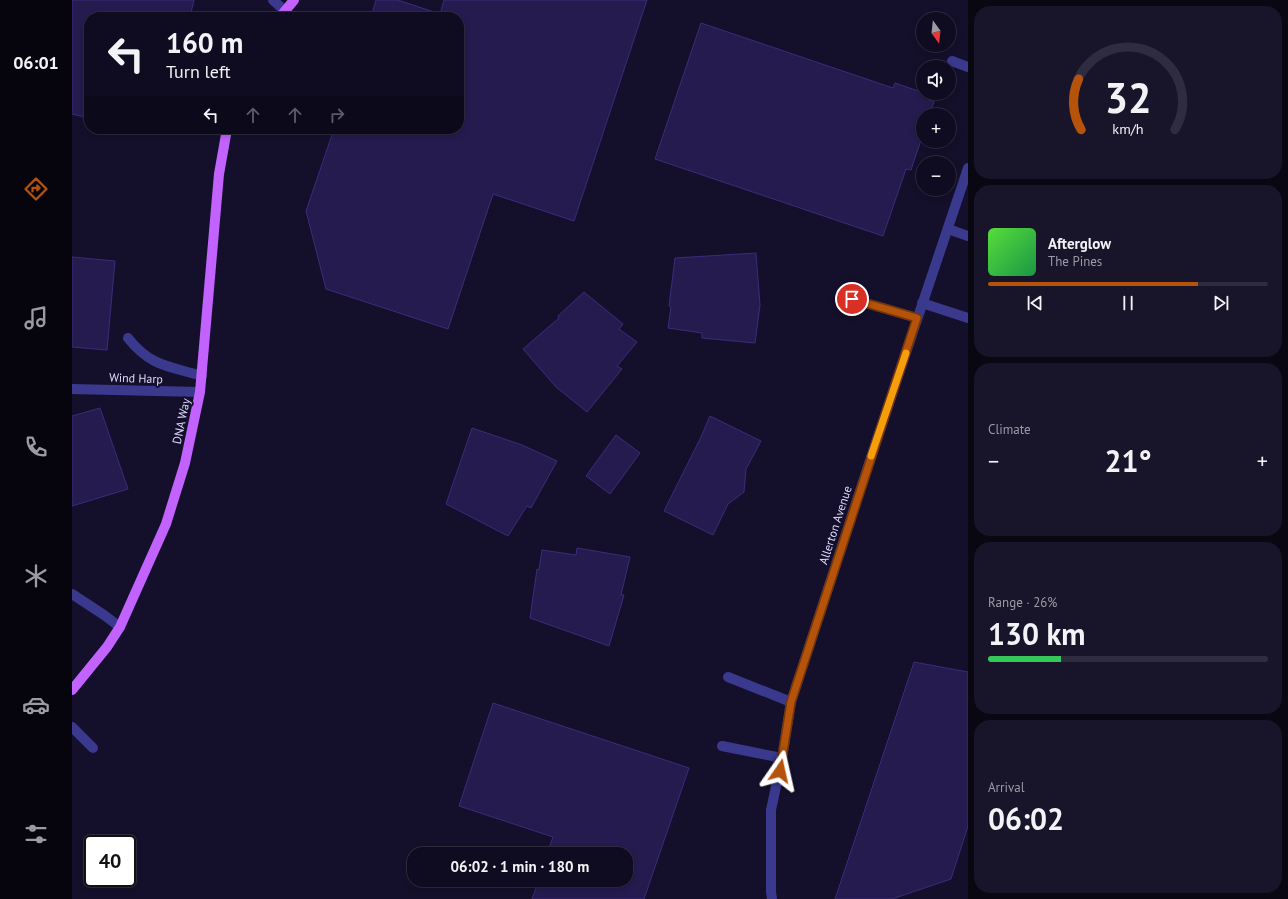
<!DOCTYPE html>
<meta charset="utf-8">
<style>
body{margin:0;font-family:"PT Sans",sans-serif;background:#18152a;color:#f1f3f6;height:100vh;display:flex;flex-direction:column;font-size:15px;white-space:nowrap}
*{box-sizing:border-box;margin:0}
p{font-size:13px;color:#9b9ba5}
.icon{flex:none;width:22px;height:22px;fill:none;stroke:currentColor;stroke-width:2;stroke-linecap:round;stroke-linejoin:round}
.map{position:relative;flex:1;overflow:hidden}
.side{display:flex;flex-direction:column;gap:6px;padding:6px;background:#080712;width:320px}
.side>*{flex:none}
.top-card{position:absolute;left:12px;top:12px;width:380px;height:122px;border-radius:16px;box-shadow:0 2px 6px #0003,0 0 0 1px #2f2c3f;background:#0f0c21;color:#f1f3f6;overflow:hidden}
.needle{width:26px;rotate:165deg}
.buttons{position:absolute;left:844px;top:12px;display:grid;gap:8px}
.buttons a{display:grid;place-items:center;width:40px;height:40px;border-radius:50%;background:#0f0c21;box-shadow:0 2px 6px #0003,0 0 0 1px #2f2c3f;font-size:20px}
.speed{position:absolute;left:12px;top:835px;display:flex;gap:8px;font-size:20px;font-weight:700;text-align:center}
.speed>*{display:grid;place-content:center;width:52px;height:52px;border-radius:50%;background:#0f0c21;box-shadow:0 2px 6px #0003,0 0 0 1px #2f2c3f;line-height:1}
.speed .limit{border:2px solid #111;border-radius:6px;background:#fff;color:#111}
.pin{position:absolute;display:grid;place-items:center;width:34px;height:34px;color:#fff;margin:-17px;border:2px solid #fff;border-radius:50%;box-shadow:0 1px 4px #0007}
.me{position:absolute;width:44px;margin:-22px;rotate:11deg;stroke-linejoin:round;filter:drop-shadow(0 0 3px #0008)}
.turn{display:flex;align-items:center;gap:14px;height:84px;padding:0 16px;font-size:18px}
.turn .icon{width:52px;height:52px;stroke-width:2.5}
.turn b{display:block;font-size:28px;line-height:34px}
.lanes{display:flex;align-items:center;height:38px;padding:0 16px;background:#0003;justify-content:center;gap:20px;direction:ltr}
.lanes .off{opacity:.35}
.big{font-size:30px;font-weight:700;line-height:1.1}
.side .tile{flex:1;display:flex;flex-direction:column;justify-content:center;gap:6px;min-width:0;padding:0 14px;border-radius:16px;background:#18152a}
.side .dial{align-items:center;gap:0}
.dial svg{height:104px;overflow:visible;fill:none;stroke:#2f2c3f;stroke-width:7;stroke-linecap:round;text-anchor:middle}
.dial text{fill:#f1f3f6;stroke:none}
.song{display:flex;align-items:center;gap:12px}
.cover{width:48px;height:48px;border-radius:6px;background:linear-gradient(135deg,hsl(110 70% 55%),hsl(140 70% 35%))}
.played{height:4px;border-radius:2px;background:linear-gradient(90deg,#b45309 75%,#2f2c3f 75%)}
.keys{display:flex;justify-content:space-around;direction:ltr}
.heat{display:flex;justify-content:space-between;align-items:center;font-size:22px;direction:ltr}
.charge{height:6px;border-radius:3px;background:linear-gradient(90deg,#34c759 26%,#2f2c3f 0)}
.trip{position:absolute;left:335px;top:847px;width:226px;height:40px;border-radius:16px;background:#0f0c21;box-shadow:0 2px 6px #0003,0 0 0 1px #2f2c3f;font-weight:700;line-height:40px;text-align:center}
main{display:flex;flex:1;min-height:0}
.menu{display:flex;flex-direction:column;width:72px;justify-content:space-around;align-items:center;background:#06050d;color:#9b9ba5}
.menu .icon{width:28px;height:28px}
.menu .active{color:#b45309}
.menu b{font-size:18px;color:#f1f3f6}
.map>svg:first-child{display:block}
</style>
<main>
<nav class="menu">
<b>06:01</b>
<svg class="icon active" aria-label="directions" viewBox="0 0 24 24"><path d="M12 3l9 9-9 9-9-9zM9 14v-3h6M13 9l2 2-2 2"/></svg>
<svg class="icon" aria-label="music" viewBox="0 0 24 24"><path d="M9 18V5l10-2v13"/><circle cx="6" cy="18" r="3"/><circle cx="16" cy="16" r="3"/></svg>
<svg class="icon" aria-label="phone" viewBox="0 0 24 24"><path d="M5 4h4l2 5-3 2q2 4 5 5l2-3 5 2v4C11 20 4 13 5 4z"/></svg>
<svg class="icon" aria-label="climate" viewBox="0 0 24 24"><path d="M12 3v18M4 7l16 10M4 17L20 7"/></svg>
<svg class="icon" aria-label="car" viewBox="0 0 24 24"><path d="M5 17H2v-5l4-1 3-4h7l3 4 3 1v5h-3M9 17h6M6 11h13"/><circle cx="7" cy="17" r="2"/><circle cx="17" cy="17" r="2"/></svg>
<svg class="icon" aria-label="filters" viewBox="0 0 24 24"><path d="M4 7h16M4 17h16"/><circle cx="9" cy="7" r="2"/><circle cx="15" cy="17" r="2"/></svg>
</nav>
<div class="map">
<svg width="896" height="899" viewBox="0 0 896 899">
<rect width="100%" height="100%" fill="#14102c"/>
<g fill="#251b4e" stroke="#3b2c7b">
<polygon points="0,0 122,0 118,17 17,17 17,118 0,114"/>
<polygon points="304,0 326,0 368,14 372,0 575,0 502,221 421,194 376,329 254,289 234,211 262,129 387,129 387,17 299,17"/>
<polygon points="629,23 821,88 823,83 858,95 857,100 862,102 857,115 851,115 851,134 839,170 834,169 811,236 583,159"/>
<polygon points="684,253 688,305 683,343 630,338 630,333 596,328 599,307 597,306 603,258"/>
<polygon points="0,257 43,261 35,350 0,347"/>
<polygon points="512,292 551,324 547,329 565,342 545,366 550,369 515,412 484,387 451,349 487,318 486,316"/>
<polygon points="28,408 56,489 0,506 0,416"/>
<polygon points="638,416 689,441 674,469 672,492 656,504 641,535 592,511 629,437"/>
<polygon points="400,428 450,445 485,461 459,508 455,506 436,536 374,504"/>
<polygon points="544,435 568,453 538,494 514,476"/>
<polygon points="505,548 558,557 549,595 552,595 537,646 458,618 465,569 467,570 470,550 504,555"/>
<polygon points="842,662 896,672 896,826 879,879 820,899 763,899"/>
<polygon points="421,703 617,768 572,899 460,899 467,880 554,880 554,854 475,854 481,837 387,806"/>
</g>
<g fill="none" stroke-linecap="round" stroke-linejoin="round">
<g stroke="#3b398d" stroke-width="10">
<polyline points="201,0 213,11"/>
<polyline points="880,61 896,67"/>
<polyline points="876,229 896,236"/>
<polyline points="780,299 845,318"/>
<polyline points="850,303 896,318"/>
<path d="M56,338C79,367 97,366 130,376"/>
<polyline points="0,389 128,392"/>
<polyline points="0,594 32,615 48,627"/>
<polyline points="656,677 719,702"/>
<polyline points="0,727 21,748"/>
<polyline points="650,746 710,758"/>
<polyline points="700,899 699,892 699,810 710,758 719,702 805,439 896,168"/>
</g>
<g stroke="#c262ff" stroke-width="10">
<polyline points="208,17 222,0"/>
<polyline points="0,690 35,647 48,627 94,524 113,463 128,392 147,174 155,129"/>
</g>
</g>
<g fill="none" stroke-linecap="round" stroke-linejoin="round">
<defs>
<polyline id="route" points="708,771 719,702 845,318 780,299"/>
</defs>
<use href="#route" stroke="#753606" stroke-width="10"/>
<use href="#route" stroke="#b45309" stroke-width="7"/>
<polyline stroke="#f59e0b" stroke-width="7" points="799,456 834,353"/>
</g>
<g text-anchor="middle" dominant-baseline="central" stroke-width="4" stroke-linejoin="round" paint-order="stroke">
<g font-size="12" fill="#dfdbff" stroke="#14102c">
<text transform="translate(64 378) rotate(2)">Wind Harp</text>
<text transform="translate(109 421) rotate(-78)">DNA Way</text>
<text transform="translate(763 525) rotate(-72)">Allerton Avenue</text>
</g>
</g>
</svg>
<div class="buttons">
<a><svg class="needle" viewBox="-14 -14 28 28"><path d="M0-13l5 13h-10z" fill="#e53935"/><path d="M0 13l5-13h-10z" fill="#9b9ba5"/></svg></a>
<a><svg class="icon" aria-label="sound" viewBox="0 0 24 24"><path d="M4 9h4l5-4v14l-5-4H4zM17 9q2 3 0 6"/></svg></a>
<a>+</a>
<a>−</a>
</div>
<div class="speed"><div class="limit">40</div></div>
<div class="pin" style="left:780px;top:299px;background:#d93025"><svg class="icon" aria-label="arrive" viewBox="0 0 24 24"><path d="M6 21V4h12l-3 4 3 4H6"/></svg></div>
<svg class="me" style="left:708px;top:771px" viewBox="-20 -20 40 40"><path d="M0-17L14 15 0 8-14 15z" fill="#b45309" stroke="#fff" stroke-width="4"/></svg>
<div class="trip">06:02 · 1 min · 180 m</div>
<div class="top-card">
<div class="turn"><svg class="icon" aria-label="left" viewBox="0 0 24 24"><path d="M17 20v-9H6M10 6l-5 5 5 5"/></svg><div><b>160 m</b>Turn left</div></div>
<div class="lanes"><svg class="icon" aria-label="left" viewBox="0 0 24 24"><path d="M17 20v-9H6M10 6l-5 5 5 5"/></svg><svg class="icon off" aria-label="ahead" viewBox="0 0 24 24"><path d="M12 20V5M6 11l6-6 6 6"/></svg><svg class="icon off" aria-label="ahead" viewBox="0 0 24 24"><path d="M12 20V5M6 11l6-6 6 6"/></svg><svg class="icon off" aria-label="right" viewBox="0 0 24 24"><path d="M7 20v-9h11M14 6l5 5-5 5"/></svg></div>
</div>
</div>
<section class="side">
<div class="tile dial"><svg viewBox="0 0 100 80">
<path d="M14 69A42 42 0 1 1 86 69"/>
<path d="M14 69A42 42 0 0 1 12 30" stroke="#b45309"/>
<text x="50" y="56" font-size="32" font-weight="700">32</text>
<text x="50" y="72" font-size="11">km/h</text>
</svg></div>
<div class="tile">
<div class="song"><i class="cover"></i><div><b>Afterglow</b><p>The Pines</p></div></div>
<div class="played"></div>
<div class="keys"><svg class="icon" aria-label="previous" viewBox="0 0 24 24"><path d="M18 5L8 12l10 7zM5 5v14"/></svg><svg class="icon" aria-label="pause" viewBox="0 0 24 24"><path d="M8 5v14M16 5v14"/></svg><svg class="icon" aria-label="next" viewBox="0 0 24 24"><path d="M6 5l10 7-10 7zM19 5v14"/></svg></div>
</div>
<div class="tile"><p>Climate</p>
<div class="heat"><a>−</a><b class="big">21°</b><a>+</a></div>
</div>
<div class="tile"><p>Range · 26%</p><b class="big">130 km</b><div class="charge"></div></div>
<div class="tile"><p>Arrival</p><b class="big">06:02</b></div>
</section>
</main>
